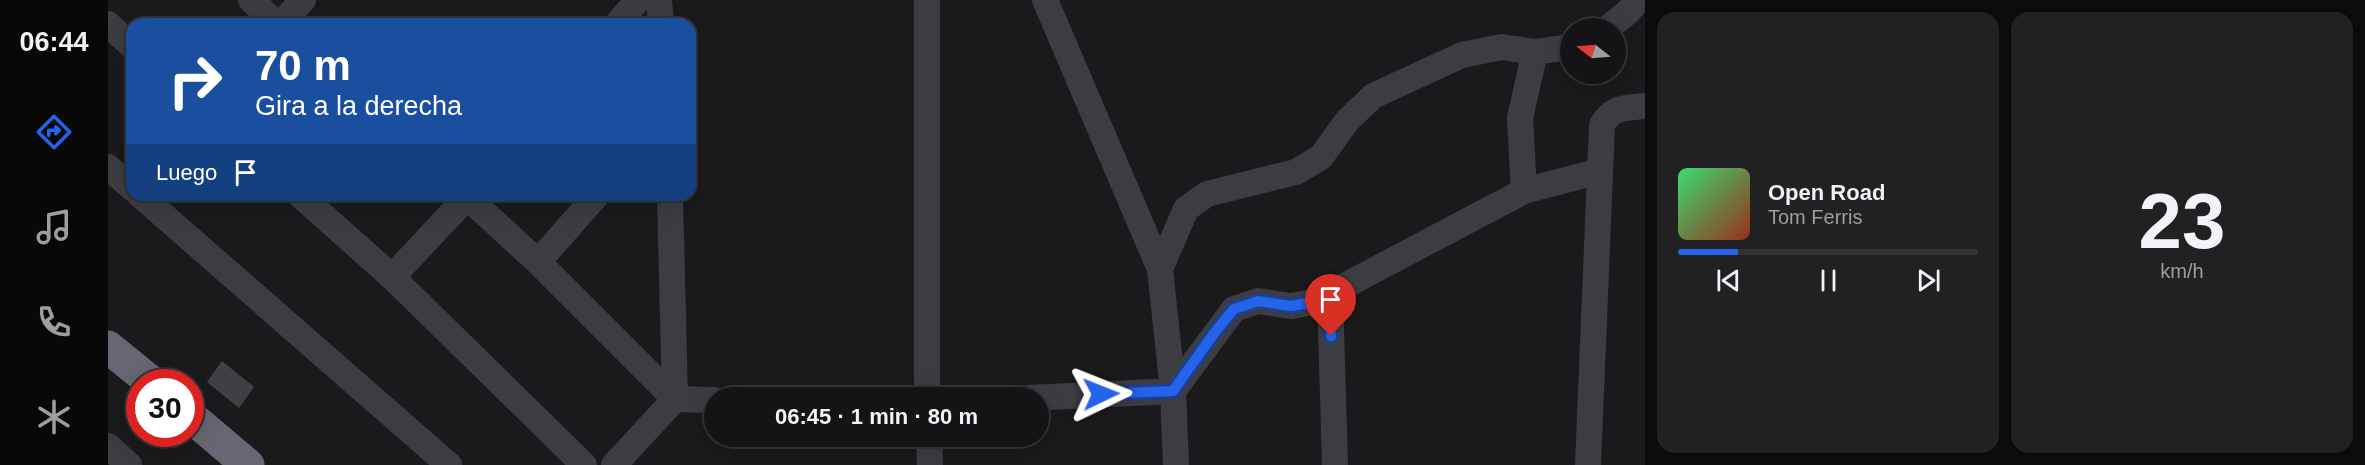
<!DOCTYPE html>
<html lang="es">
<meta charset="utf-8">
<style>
body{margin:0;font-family:Helvetica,sans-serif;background:#212022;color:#f1f3f6;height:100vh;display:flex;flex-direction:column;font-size:22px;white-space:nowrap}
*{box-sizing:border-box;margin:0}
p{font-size:20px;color:#9d9ea0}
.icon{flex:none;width:33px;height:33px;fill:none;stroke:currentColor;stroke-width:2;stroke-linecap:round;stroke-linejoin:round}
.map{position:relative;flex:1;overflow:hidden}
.panel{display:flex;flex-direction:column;gap:12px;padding:12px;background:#0b0a0c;width:720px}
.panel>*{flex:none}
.guide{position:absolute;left:18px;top:18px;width:570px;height:183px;border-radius:18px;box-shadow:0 6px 24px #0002,0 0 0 2px #333234;background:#1a4fa0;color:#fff;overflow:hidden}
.needle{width:39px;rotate:287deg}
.buttons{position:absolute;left:1452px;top:18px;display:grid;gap:12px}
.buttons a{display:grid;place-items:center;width:66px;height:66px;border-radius:50%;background:#141315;box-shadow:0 6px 24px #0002,0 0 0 2px #333234;font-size:30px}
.speed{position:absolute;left:18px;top:369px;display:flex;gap:12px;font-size:30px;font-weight:700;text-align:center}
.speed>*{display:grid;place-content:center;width:78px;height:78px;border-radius:50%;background:#141315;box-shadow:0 6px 24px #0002,0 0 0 2px #333234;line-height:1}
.speed .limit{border:9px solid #d22;background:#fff;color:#111}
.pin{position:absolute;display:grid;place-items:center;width:51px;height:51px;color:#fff;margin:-62px -26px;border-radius:50% 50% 50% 0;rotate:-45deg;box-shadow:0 0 6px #0007}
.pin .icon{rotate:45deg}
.me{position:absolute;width:66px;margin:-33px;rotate:88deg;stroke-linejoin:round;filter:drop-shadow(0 0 4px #0008)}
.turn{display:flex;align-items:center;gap:21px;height:126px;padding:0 30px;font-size:27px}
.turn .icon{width:78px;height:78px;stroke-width:2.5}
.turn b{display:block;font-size:42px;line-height:51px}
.then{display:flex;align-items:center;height:57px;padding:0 30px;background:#0003;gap:12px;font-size:22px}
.panel .widget{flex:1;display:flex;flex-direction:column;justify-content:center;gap:9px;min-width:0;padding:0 21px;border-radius:18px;background:#212022}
.panel .dial{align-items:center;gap:0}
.dial b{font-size:78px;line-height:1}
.song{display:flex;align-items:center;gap:18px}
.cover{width:72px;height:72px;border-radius:9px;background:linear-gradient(135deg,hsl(140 70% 55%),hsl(10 70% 35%))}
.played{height:6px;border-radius:3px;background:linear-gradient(90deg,#2563eb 20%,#333234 20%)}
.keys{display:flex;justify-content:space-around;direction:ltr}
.panel .tiles{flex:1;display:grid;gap:12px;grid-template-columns:repeat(2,1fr)}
.trip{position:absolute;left:596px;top:387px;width:345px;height:60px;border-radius:30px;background:#141315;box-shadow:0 6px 24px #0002,0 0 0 2px #333234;font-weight:700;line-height:60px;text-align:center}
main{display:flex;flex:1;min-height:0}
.dock{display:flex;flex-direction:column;width:108px;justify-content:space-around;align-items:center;background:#080808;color:#9d9ea0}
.dock .icon{width:42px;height:42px}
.dock .selected{color:#2563eb}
.dock b{font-size:27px;color:#f1f3f6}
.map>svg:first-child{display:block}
</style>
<main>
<nav class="dock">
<b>06:44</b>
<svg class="icon selected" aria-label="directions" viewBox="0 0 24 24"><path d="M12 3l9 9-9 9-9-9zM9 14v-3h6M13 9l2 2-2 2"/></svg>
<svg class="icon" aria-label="music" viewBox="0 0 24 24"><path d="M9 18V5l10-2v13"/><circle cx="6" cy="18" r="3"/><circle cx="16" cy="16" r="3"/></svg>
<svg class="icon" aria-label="phone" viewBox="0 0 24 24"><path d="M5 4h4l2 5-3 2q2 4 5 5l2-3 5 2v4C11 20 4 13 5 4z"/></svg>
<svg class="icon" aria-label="climate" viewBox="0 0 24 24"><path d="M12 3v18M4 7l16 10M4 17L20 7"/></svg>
</nav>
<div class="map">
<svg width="1537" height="465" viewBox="0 0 1537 465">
<rect width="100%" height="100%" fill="#1a191c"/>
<polygon fill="#414145" points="114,361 146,387 131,408 99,382"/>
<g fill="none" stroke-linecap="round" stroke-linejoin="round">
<g stroke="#3c3c43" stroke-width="26">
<polyline points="143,0 169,24"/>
<polyline points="551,0 553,24"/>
<polyline points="819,0 819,398"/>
<polyline points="937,0 1052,269 1065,391 1068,465"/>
<polyline points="0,24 24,46"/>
<polyline points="173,24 195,0"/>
<polyline points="509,24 530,0"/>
<polyline points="1500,28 1520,12 1530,0"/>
<polyline points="0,167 24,188"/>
<polyline points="1416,191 1412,118 1427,52"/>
<polyline points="32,195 341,465"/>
<polyline points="192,195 284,277 476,465"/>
<polyline points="357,195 430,262 567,399"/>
<polyline points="562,195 567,399"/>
<polyline points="430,262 489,195"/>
<polyline points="1052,269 1078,209 1099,194 1188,172 1213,157 1239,121 1265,96 1354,55 1394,47 1427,52 1462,47"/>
<polyline points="284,277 361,195"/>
<polyline points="1222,293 1227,465"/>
<polyline points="921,398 1065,391 1126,309 1150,301 1183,306 1206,302 1416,191 1492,171"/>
<polyline points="821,436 822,465"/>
<polyline points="0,446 21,465"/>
<polyline points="506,465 567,399 606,400"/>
<path d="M1480,465L1494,125C1505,106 1517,108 1537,106"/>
</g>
<g stroke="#666772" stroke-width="33">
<polyline points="0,347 43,382"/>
<polyline points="82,416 140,465"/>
</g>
</g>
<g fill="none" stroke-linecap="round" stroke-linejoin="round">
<defs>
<polyline id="route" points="993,394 1065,391 1107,332 1126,309 1150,301 1183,306 1206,302 1222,293 1223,336"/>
</defs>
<use href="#route" stroke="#184099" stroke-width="15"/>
<use href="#route" stroke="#2563eb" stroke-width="10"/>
</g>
</svg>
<div class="buttons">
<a><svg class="needle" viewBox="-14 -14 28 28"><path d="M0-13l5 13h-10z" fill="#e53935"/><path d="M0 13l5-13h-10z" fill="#9d9ea0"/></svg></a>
</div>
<div class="speed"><div class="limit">30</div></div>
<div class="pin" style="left:1223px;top:336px;background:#d93025"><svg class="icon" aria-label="arrive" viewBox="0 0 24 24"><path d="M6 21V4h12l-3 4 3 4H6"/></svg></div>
<svg class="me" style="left:993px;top:394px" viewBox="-20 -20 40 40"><path d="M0-17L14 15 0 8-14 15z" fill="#2563eb" stroke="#fff" stroke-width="4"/></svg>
<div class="trip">06:45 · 1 min · 80 m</div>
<div class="guide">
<div class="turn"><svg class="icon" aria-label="right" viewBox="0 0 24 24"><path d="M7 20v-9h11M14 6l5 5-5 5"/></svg><div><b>70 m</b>Gira a la derecha</div></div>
<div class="then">Luego<svg class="icon" aria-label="arrive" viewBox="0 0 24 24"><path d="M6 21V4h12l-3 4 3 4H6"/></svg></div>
</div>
</div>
<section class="panel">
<div class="tiles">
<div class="widget">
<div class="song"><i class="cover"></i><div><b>Open Road</b><p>Tom Ferris</p></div></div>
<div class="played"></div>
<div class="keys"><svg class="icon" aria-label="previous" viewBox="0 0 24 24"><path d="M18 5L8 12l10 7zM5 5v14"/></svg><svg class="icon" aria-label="pause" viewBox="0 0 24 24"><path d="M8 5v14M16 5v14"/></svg><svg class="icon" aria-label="next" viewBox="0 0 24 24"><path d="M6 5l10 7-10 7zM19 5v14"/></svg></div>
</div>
<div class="widget dial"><b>23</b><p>km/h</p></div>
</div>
</section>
</main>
